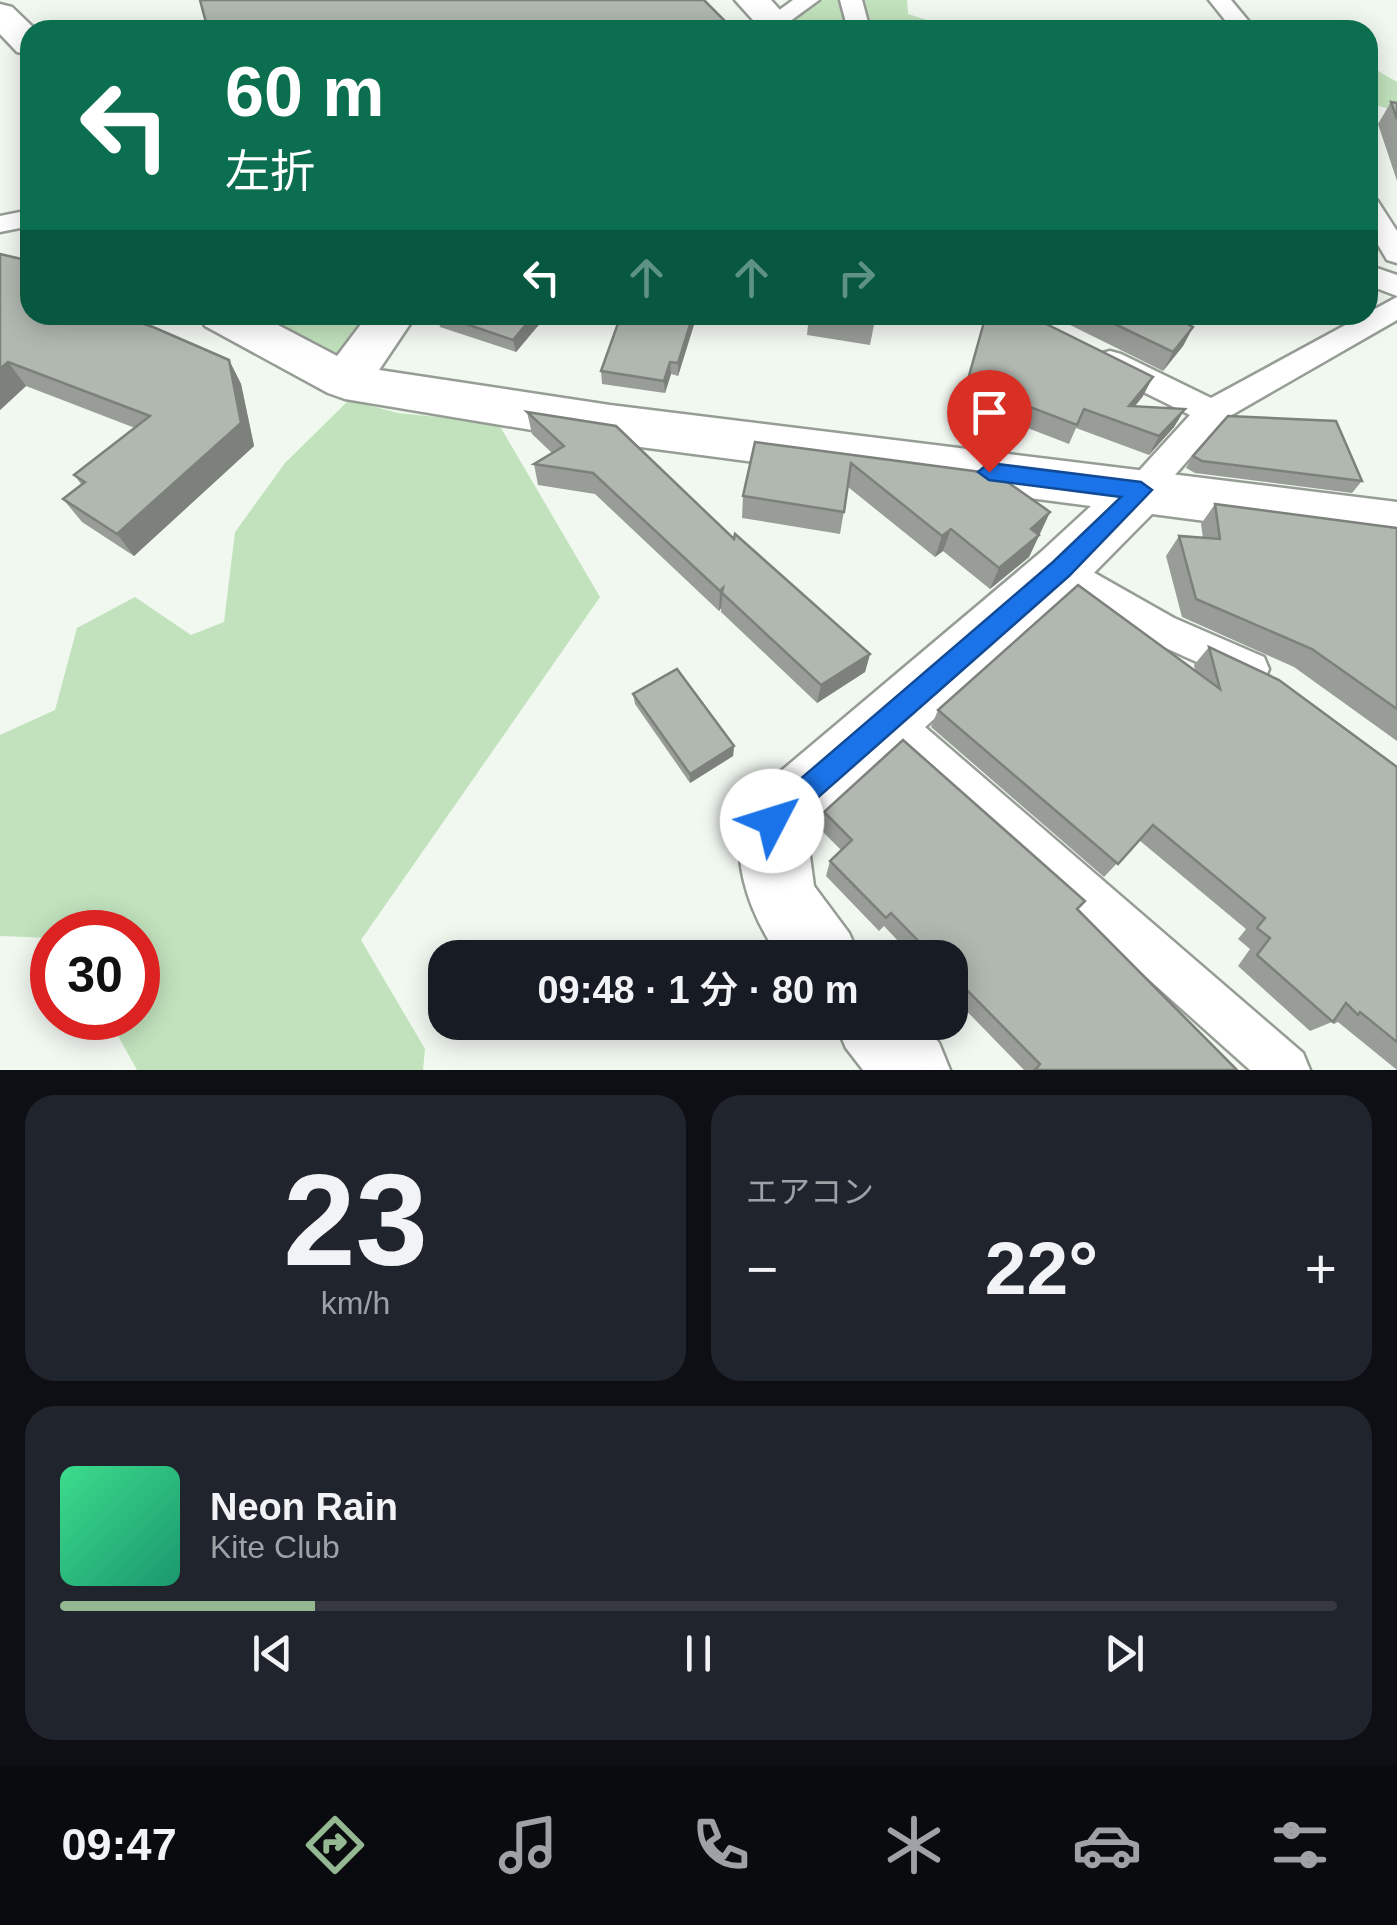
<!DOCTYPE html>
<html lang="ja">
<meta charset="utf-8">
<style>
body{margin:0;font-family:Arial,"Noto Sans JP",sans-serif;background:#20242c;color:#f1f3f6;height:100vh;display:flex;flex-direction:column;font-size:38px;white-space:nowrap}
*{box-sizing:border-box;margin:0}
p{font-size:32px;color:#9ea1a6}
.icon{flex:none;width:55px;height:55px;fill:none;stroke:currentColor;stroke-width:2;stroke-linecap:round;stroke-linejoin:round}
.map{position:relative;height:1070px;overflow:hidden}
.side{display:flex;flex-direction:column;gap:25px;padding:25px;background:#0d0f14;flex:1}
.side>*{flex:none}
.guide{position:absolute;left:20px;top:20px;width:1358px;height:305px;border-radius:30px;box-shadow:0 5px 25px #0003;background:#0b6e4f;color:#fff;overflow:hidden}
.speed{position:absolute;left:30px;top:910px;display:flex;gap:20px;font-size:50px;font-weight:700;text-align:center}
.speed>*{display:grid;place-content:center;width:130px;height:130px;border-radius:50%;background:#171b24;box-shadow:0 5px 25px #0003;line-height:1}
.speed .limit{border:15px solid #d22;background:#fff;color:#111}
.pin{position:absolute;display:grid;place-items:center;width:85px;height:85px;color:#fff;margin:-102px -42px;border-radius:50% 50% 50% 0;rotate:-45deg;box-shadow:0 0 10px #0007}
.pin .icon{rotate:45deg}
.me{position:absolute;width:110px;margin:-55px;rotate:50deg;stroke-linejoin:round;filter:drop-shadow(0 0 8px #0008)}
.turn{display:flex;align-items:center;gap:35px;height:210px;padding:0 40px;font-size:45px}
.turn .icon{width:130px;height:130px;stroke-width:2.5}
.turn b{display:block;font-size:70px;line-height:85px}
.lanes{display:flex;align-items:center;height:95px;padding:0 40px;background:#0003;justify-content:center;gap:50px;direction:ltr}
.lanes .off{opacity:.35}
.big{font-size:75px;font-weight:600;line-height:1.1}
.side .card{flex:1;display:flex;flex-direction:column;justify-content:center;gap:15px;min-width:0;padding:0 35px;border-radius:30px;background:#20242c}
.side .dial{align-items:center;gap:0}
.dial b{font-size:130px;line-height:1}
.song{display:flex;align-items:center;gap:30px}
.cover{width:120px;height:120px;border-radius:15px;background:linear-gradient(135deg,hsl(150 70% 55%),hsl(160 70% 35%))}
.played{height:10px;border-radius:5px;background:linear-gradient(90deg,#94b891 20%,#363941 20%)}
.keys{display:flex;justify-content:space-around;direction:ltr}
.heat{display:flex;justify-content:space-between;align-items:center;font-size:55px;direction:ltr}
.side .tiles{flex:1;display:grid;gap:25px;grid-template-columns:1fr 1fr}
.card:last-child{grid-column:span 2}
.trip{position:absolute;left:428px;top:940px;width:540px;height:100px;border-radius:30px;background:#171b24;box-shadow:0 5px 25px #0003;font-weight:600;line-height:100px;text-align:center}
.dock{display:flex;height:160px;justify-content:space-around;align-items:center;background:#090b0e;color:#9ea1a6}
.dock .icon{width:70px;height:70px}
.dock .on{color:#94b891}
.dock b{font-size:45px;color:#f1f3f6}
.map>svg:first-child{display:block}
</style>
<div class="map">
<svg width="1397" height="1070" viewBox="0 0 1397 1070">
<rect width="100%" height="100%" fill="#f1f8f0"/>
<g fill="#c2e2bd">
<polygon points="804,0 907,0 908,14 959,30 761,30"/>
<polygon points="1368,65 1397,82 1397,111 1368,103"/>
<polygon points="244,315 372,315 337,357"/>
<polygon points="349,400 398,413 498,423 600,597 361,940 425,1049 423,1070 137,1070 108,1018 138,1018 138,932 52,932 52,938 0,936 0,735 55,710 77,628 135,597 191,635 224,622 235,532 285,463"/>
</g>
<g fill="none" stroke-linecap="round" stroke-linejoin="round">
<defs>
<g id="lane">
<polygon points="793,0 819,0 782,27 766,27 763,22"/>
<polygon points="840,0 862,0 870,30 848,30"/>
<polygon points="1209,0 1231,0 1256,30 1233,30"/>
<polygon points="1368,198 1377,200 1397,231 1397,263 1387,260 1368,228"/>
<polygon points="30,210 30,226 0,232 0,216"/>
<polygon points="1368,265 1397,275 1397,296 1368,285"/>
<polygon points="1397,297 1397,320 1223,420 1153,500 1141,504 1129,500 1124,491 1129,482 1190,415 1099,370 1095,362 1099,354 1110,351 1121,354 1211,398"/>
<polygon points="1061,554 1174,618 1264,657 1269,669 1264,681 1250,686 1148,640 1048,580 1043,569 1048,558"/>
<polygon points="889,703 903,708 1303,1053 1310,1070 1250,1070 875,734 869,721 875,708"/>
</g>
<g id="street">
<polygon points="735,0 771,0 791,22 785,30 744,30 753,20"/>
<polygon points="0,4 12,7 36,30 30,30 30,55 17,52 0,34"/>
<path d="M198,315H259L337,356L368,315H416L379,370L610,405L1397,502V546L1152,514L1081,586L807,834L814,886L849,933L860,958H780C748,912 726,852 749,798L1041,552L1091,506L610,443L345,399L328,393L205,326Z"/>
<polygon points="835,1022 921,1022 939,1043 950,1070 863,1070 846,1048"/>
</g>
</defs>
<use href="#lane" stroke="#969d95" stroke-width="5"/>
<use href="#street" stroke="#969d95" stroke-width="5"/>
<use href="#lane" fill="#fff" fill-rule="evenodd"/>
<use href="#street" fill="#fff" fill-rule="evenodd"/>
</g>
<g fill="#989e97">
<polygon points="1391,102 1397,103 1397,181 1378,124"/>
<polygon points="0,254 30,315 229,360 241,384 254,446 134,556 82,522 63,499 82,485 74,475 135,428 26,386 0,410"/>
<polygon points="437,315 547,315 516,352 440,327"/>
<polygon points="621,315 697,315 678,376 671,374 665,393 602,384 601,371"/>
<polygon points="809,315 876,315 870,345 807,335"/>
<polygon points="986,315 1143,396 1134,407 1185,409 1174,427 1149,455 1076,428 1069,444 961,402"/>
<polygon points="1050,315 1169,315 1193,327 1183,346 1163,371"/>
<polygon points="527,412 734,539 870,654 865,672 817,703 721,612 721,608 719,611 595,494 538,485 534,464 552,453 532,434"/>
<polygon points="755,442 996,474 1050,512 1029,557 990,589 943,551 935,557 848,487 840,534 742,518 743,496"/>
<polygon points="1193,456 1362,481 1352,493 1195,473 1186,468"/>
<polygon points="1215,504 1397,528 1397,741 1294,667 1182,617 1166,556 1179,536 1203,538 1201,524"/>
<polygon points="1209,647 1397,767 1397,1070 1338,1022 1334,1024 1332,1022 1310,1031 1238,966 1250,949 1238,939 1246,929 1139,840 1104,877 931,727 938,710 1195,671 1194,665"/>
<polygon points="633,694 734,746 733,756 690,783 635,704"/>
<polygon points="824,812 1077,909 1237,1070 1024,1070 950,994 950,958 914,958 884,926 879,931 826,876 830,861 841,850 819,828"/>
</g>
<g fill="#7c817b">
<polygon points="727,23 727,30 701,30"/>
<polygon points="534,315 547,315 516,352 513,340"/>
<polygon points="693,315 697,315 678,376 678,363"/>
<polygon points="1193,327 1183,346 1163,371 1173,352"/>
<polygon points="229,360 241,384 254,446 134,556 117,534"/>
<polygon points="8,362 26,386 0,410 0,369"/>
<polygon points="670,362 671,374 665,393 664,381"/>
<polygon points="1153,377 1143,396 1120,425 1129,406"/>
<polygon points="1185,409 1174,427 1149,455 1159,436"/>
<polygon points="1050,512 1029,557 990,589 999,568 1031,529"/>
<polygon points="951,529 943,551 935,557 942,536"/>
<polygon points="723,588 721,608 719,611 720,591"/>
<polygon points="870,654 865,672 817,703 821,685"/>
<polygon points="734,746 733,756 690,783 690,774"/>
</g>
<g fill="#b1b8b0" stroke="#7c817b" stroke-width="2.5">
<polygon points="200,0 704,0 727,23 701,30 208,30"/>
<polygon points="1391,102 1397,103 1397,119"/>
<polygon points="0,254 30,261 30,315 117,315 153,327 229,360 241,423 117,534 63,499 85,482 74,475 150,416 8,362 0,369"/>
<polygon points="440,315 534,315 513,340"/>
<polygon points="621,315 693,315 678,363 670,362 664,381 601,371"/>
<polygon points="835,315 876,315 875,321"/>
<polygon points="986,315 1028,315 1153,377 1129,406 1185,409 1159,436 1084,409 1077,425 967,383"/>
<polygon points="1096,315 1169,315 1193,327 1173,352"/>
<polygon points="527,412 616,426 734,539 735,534 870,654 821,685 722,593 723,588 720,591 593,473 534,464 564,446"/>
<polygon points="1228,416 1336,421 1362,481 1202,461 1193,456"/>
<polygon points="755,442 996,474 1050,512 1031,529 1039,535 999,568 951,529 942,536 851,463 844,512 743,496"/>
<polygon points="1215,504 1397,528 1397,709 1312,649 1196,599 1179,536 1220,539"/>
<polygon points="1078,585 1220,689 1209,647 1279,680 1397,767 1397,1042 1360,1012 1358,1015 1346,1003 1333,1022 1257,955 1270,938 1257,928 1265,918 1153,825 1118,864 938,710"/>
<polygon points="677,669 734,746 690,774 633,694"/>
<polygon points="903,740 1085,901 1077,909 1237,1070 1035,1070 1040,1064 950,973 950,958 935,958 891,913 886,918 830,861 852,840 824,812"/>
</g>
<polygon fill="#1a73e8" stroke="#114b97" stroke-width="2.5" points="989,463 1141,482 1152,490 1069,576 781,830 772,834 762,830 758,821 762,812 1053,562 1121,497 989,480 978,472"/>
</svg>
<div class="speed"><div class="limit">30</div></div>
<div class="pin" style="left:989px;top:472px;background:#d93025"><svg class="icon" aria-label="arrive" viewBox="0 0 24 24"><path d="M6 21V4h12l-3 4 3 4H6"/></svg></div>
<svg class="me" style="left:772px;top:821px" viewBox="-20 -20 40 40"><circle r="19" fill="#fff"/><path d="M0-13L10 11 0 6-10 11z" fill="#1a73e8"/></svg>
<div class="trip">09:48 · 1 分 · 80 m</div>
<div class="guide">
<div class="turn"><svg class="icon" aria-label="left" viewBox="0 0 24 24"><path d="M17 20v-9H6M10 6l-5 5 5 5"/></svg><div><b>60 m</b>左折</div></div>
<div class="lanes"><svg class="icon" aria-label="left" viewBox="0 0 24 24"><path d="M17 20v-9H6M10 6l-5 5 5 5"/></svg><svg class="icon off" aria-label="ahead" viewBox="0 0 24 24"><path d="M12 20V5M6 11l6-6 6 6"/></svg><svg class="icon off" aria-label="ahead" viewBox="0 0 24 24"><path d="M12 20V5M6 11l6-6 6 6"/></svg><svg class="icon off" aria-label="right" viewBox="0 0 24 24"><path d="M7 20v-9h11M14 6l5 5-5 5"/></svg></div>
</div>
</div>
<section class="side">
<div class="tiles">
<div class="card dial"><b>23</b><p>km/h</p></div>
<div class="card"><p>エアコン</p>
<div class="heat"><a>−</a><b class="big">22°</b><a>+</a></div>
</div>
<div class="card">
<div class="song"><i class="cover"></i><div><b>Neon Rain</b><p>Kite Club</p></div></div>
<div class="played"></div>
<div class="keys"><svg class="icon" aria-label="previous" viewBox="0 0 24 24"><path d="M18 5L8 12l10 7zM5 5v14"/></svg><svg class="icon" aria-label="pause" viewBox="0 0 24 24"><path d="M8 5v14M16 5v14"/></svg><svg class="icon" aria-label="next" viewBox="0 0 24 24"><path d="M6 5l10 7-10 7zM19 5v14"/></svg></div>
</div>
</div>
</section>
<nav class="dock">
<b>09:47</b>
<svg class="icon on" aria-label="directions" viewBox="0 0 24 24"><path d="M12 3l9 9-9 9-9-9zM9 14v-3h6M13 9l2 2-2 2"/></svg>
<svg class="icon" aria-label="music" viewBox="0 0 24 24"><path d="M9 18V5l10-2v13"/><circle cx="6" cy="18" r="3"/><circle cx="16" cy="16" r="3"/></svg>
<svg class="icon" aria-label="phone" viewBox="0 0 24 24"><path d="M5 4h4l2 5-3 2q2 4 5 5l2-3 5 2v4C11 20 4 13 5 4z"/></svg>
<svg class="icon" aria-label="climate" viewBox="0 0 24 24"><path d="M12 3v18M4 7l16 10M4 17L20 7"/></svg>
<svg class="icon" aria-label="car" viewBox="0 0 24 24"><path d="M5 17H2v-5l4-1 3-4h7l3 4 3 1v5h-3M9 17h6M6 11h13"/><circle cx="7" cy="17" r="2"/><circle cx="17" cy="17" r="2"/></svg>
<svg class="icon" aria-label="filters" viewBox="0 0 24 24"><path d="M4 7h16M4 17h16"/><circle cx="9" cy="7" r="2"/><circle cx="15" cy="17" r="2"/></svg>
</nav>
